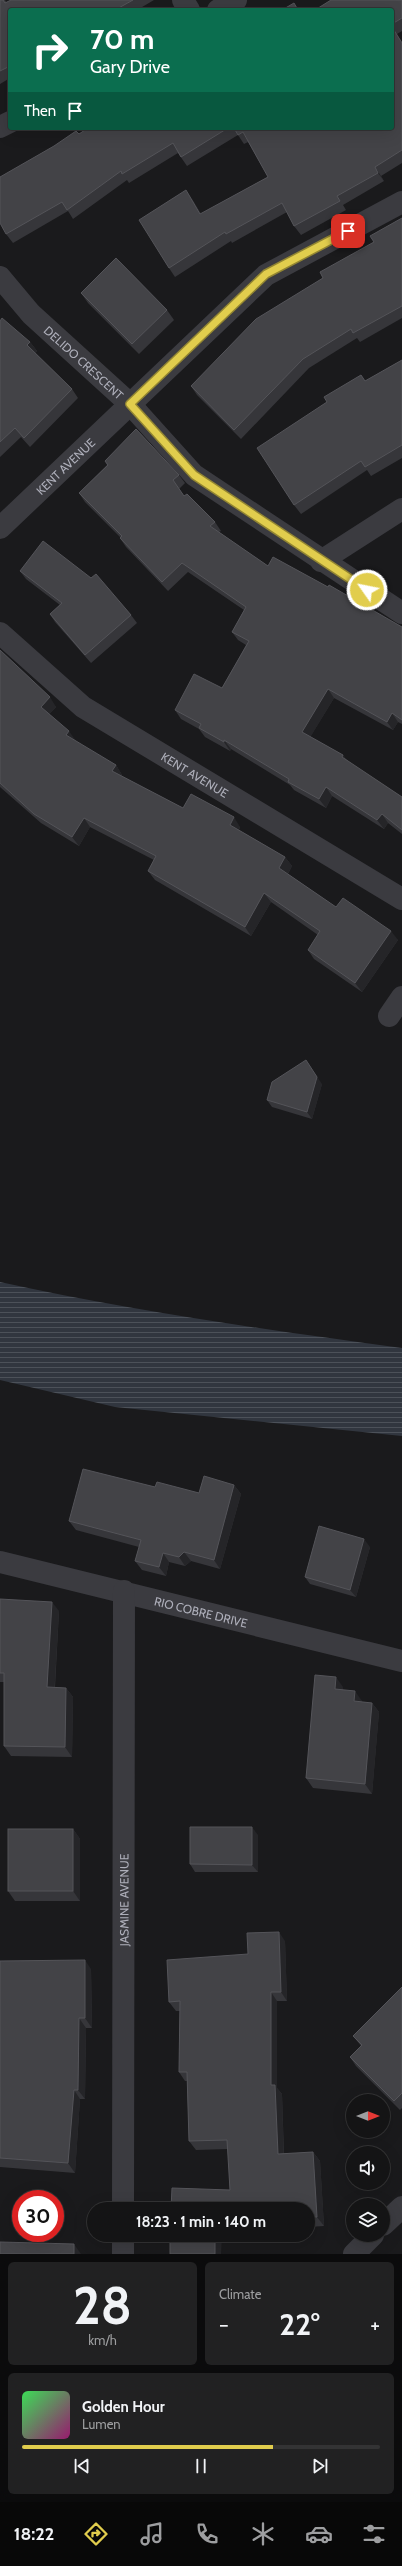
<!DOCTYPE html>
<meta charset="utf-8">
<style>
body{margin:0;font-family:Cabin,sans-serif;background:#212122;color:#f1f3f6;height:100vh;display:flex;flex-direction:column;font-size:15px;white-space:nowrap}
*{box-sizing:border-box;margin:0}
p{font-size:13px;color:#9d9ea0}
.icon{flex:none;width:22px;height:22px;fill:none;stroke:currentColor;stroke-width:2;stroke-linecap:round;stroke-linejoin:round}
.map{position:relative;height:2254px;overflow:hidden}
.drawer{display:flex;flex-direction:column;gap:8px;padding:8px;background:#0b0b0c;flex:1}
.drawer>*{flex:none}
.top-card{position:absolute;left:8px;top:8px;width:386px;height:122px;border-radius:4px;box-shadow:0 4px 16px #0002,0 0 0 1px #333334;background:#0b6e4f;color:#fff;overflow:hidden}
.needle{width:26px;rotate:90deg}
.controls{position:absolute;left:346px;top:2094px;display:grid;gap:8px}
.controls a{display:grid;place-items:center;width:44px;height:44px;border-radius:50%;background:#141415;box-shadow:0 4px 16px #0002,0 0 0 1px #333334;font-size:20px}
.speed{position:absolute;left:12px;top:2190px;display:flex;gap:8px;font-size:20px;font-weight:700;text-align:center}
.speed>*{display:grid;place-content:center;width:52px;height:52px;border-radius:50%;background:#141415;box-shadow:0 4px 16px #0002,0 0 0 1px #333334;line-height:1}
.speed .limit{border:6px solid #d22;background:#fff;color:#111}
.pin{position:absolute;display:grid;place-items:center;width:34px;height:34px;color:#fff;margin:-17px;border-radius:8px;box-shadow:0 2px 6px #0006}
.me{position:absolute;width:44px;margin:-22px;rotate:303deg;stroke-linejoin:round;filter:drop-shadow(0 0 3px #0008)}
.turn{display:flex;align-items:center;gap:14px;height:84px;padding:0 16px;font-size:18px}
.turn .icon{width:52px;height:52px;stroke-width:2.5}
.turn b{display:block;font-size:28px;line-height:34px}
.then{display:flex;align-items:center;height:38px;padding:0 16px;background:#0003;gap:8px;font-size:15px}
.big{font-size:30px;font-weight:800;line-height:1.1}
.drawer .widget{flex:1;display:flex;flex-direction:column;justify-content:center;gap:6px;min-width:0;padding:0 14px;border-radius:6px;background:#212122}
.drawer .dial{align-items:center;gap:0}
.dial b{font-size:52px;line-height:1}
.song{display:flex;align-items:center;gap:12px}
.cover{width:48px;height:48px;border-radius:6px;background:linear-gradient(135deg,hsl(130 70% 55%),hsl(320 70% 35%))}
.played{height:4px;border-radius:2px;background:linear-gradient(90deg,#e1cd4d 70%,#333334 70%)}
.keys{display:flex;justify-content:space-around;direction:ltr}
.heat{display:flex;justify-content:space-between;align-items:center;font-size:22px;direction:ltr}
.drawer .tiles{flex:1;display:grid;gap:8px;grid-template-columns:1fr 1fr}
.widget:last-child{grid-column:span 2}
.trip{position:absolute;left:87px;top:2202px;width:228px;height:40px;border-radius:20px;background:#141415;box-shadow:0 4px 16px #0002,0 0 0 1px #333334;font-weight:800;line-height:40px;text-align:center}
.tabs{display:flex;height:64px;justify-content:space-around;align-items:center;background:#080808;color:#9d9ea0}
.tabs .icon{width:28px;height:28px}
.tabs .current{color:#e1cd4d}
.tabs b{font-size:18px;color:#f1f3f6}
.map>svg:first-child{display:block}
</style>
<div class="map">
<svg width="402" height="2254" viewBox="0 0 402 2254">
<defs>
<pattern id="water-rules" width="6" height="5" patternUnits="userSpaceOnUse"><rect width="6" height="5" fill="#31363f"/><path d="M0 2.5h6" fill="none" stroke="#4c5159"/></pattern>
</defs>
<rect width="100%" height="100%" fill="#1a1a1c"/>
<path fill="url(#water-rules)" d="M0,1282C133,1311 267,1330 402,1348V1436L115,1407L0,1380Z"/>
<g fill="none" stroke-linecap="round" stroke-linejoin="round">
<g stroke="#3b3b40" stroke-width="22">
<polyline points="183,0 189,10"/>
<path id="s1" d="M0,277L31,314L130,404L194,475L402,613"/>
<path id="s2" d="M0,528L266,275L402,202"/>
<polyline points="321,561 402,509"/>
<path id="s3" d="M0,633L83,707L402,899"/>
<polyline points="389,1016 402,997"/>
<path id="s4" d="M0,1562L402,1661"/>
<path id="s5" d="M123,2209L124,1591"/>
<polyline points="383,2225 402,2207"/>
<polyline points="123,2254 123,2235"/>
<polyline points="354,2254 373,2235"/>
</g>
<g stroke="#3b3b40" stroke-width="22">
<polyline points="218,10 236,0"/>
<polyline points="0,127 10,122"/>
</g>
</g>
<g fill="#36363a">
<polygon points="0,0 5,0 7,3 11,0 154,0 137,10 10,10 10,78 0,84"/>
<polygon points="402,0 402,31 397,34 402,42 402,163 381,176 384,181 343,205 346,210 301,235 294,226 287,212 232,243 231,241 175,277 169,268 192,199 201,214 268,177 248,142 244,144 238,135 187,166 178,153 129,183 127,180 73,219 68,211 13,243 6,234 79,134 88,128 392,128 392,10"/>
<polygon points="402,218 402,318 360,342 357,338 309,368 241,439 197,395 191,386 323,278 374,242"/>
<polygon points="81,293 167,310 174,320 139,354 88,303"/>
<polygon points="0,321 30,342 37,351 35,353 72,389 78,398 30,447 21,437 0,457"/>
<polygon points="402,360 402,458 371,476 367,470 301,514 294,505 327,402 361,375 365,381"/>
<polygon points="105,461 179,475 185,483 179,489 184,496 215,522 221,531 219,532 268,566 328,587 402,627 402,724 398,722 393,730 334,698 310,737 343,755 348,762 402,797 402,834 388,823 384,829 332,796 326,808 294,790 290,785 231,749 230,751 205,737 199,729 181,719 175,710 222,688 246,645 238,640 232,632 244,610 188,572 168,591 126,547 120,538 121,538 85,502 79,493 107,465"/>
<polygon points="20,571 131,615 137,623 91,663 55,622 50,614 60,605 26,579"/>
<polygon points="0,650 56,707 49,714 76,741 75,741 116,765 122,775 121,776 183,808 240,827 239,830 285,857 292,866 288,874 336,907 398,940 362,992 314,959 308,950 318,935 271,902 251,936 155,880 148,871 154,860 90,827 79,846 41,823 0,787"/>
<polygon points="322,1084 312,1119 272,1107 267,1100"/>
<polygon points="234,1485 241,1494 220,1569 191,1561 185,1566 169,1562 166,1576 142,1570 135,1561 139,1547 76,1530 69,1521 155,1487 199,1493"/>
<polygon points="370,1547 356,1597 310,1584 305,1577"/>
<polygon points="0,1599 59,1611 55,1687 66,1688 73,1697 72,1757 11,1756 4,1746 4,1682 0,1682"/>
<polygon points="343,1687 343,1690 362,1701 362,1702 372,1703 379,1712 372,1794 313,1788 306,1778"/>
<polygon points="73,1829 80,1839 80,1901 15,1901 8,1891"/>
<polygon points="258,1835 258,1872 195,1872 190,1864"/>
<polygon points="285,1941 287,2001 277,2001 277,2088 282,2094 284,2154 313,2152 320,2161 324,2226 308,2227 308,2209 230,2190 228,2149 196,2150 189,2141 187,2081 185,2081 179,2072 180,2011 176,2011 169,2002"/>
<polygon points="0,1961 91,1969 92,2028 86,2028 85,2099 80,2099 75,2173 0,2167"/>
<polygon points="402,1987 402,2108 400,2110 356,2066 350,2057 361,2046 353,2036"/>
</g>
<g fill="#252528">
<polygon points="375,167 381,176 384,181 378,173"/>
<polygon points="186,190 192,199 207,223 200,214"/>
<polygon points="30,342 37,351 34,354 27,345"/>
<polygon points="328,689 334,698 308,741 302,732"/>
<polygon points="50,697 56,707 47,716 41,707"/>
<polygon points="392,713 398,722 393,730 387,722"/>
<polygon points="69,731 76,741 72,745 66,735"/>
<polygon points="224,740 231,749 230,751 224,742"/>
<polygon points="343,755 350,764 342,757"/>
<polygon points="116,765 122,775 119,780 112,771"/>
<polygon points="326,787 332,796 326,808 319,799"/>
<polygon points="382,814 388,823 384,829 377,820"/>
<polygon points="234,817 240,827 236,834 230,825"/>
<polygon points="84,818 90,827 79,846 72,837"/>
<polygon points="285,857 292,866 286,877 279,868"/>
<polygon points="264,893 271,902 251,936 245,927"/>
<polygon points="391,931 398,940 362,992 355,983"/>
<polygon points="306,1060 322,1084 312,1119 307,1112"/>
<polygon points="234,1485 241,1494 220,1569 214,1560"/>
<polygon points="364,1539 370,1547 356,1597 350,1590"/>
<polygon points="184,1552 191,1561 185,1566 179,1557"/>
<polygon points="163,1553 169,1562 166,1576 159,1567"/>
<polygon points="52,1602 59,1611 54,1697 47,1687"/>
<polygon points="336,1677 343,1687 342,1699 335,1689"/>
<polygon points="66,1688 73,1697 72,1757 65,1747"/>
<polygon points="355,1691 362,1701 361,1711 354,1701"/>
<polygon points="372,1703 379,1712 372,1794 365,1784"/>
<polygon points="252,1827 258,1835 258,1872 252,1865"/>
<polygon points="73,1829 80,1839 80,1901 73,1891"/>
<polygon points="279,1932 285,1941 287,2001 281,1992"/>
<polygon points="85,1960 91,1969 92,2028 85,2018"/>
<polygon points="271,1992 277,2001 277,2088 282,2094 284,2164 278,2154 271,2085"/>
<polygon points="79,2018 86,2028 85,2099 78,2090"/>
<polygon points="74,2090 80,2099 75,2173 68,2163"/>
<polygon points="313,2152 320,2161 324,2226 317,2217"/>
<polygon points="215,2235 222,2235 221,2254 215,2254"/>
<polygon points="74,2244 81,2254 74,2254"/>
</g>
<g fill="#434347" stroke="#545459">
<polygon points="0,0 3,0 5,3 11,0 133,0 115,10 10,10 10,66 0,71"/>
<polygon points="331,0 402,0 402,18 392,24 392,10 315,10"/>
<polygon points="294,3 298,10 282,10"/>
<polygon points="392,27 402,43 402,150 375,167 378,173 337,196 340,201 294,226 282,203 226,234 225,232 169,268 139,220 186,190 200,214 268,177 243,132 238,135 234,128 392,128"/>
<polygon points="88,128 228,128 181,157 173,143 122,174 121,171 67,210 62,202 6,234 0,223 0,177 54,146 76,131 79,134"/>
<polygon points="402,218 402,306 353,333 351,329 303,359 234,430 191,386 256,319 323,278 320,272 374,242 370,236"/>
<polygon points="116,258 167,310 132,344 81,293"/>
<polygon points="2,318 30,342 27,345 72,389 24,438 15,428 0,442 0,321"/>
<polygon points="402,360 402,445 365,467 361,461 294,505 257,448 327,402 324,397 361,375 365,381"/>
<polygon points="136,429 179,475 173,480 184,496 187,494 215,522 210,526 268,566 273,557 328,587 329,585 402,627 402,720 392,713 387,722 328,689 302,732 343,755 342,757 402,797 402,830 382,814 377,820 326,787 319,799 288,782 289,779 224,740 224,742 199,728 201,724 175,710 194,674 222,688 249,641 232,632 246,607 182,563 162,582 120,538 122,536 79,493 108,465 105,461"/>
<polygon points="43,541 91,578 96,574 131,615 85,655 50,614 62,603 20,571"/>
<polygon points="0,650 50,697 41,707 69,731 66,735 116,765 112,771 183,808 191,794 234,817 230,825 285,857 279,868 336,907 343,898 391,931 355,983 308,950 320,931 264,893 245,927 148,871 156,856 84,818 72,837 34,814 0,783"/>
<polygon points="306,1060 317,1077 307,1112 267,1100 272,1082"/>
<polygon points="83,1469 155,1487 157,1482 199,1493 204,1476 234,1485 214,1560 184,1552 179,1557 163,1553 159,1567 135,1561 141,1540 69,1521"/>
<polygon points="319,1526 364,1539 350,1590 305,1577"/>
<polygon points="0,1599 52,1602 47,1687 66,1688 65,1747 4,1746 4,1673 0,1673"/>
<polygon points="315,1675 336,1677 335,1689 355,1691 354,1701 372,1703 365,1784 306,1778"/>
<polygon points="190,1827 252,1827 252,1865 190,1864"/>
<rect x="8" y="1829" width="65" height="62"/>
<polygon points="279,1932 281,1992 271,1992 271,2085 275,2085 278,2154 313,2152 317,2217 308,2217 308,2209 171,2209 172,2188 230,2190 227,2140 189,2141 187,2072 179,2072 180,2001 169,2002 167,1960 248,1954 247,1933"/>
<polygon points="85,1960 85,2018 79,2018 78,2090 74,2090 68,2163 0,2158 0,1961"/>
<polygon points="402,1987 402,2093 394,2101 350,2057 362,2045 353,2036"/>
<rect x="170" y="2235" width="45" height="19"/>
<polygon points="0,2242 74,2244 74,2254 0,2254"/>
</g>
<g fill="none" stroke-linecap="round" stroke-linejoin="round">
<defs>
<polyline id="route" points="348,231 266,274 130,404 194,475 367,590"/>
</defs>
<use href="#route" stroke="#928532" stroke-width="10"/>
<use href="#route" stroke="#e1cd4d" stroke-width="7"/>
</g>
<g text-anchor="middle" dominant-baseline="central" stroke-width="4" stroke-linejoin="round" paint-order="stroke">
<g font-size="12" fill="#aeafba" stroke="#151517">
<text stroke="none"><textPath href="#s1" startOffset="120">DELIDO CRESCENT</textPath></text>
<text stroke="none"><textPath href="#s2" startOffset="90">KENT AVENUE</textPath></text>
<text stroke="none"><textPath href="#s3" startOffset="242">KENT AVENUE</textPath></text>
<text stroke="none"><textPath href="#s4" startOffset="207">RIO COBRE DRIVE</textPath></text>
<text stroke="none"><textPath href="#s5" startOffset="309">JASMINE AVENUE</textPath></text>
</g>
</g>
</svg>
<div class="controls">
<a><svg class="needle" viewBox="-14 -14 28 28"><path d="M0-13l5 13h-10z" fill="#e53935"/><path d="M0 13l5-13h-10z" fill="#9d9ea0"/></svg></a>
<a><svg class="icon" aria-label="sound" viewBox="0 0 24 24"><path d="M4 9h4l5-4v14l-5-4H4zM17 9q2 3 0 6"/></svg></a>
<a><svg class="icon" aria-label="layers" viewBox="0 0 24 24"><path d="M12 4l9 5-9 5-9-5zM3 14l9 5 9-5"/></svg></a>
</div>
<div class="speed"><div class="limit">30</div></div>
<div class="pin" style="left:348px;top:231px;background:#d93025"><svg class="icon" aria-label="arrive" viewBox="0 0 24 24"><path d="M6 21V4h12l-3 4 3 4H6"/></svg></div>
<svg class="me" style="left:367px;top:590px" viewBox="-20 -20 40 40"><circle r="17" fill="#e1cd4d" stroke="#fff" stroke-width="3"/><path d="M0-11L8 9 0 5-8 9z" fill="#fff"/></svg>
<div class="trip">18:23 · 1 min · 140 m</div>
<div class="top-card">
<div class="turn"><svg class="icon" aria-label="right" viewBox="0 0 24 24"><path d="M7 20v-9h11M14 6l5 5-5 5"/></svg><div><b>70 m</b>Gary Drive</div></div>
<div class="then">Then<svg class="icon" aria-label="arrive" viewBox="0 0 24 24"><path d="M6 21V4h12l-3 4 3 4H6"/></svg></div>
</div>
</div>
<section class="drawer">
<div class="tiles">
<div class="widget dial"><b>28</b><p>km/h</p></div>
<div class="widget"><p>Climate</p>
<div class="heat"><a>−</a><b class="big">22°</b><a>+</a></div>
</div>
<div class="widget">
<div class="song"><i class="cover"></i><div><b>Golden Hour</b><p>Lumen</p></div></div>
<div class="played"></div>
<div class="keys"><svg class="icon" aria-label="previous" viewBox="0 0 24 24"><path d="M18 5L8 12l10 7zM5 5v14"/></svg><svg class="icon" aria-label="pause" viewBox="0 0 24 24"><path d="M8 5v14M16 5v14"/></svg><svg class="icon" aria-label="next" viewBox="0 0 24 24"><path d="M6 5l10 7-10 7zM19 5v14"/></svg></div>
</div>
</div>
</section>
<nav class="tabs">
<b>18:22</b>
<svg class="icon current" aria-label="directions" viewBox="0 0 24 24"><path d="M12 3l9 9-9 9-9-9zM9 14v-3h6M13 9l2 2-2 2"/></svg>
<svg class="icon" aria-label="music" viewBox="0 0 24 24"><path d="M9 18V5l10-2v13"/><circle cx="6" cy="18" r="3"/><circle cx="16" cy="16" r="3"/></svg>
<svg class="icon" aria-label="phone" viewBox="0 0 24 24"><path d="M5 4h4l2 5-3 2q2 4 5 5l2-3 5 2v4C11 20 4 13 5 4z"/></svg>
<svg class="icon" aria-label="climate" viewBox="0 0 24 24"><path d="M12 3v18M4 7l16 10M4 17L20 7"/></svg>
<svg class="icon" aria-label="car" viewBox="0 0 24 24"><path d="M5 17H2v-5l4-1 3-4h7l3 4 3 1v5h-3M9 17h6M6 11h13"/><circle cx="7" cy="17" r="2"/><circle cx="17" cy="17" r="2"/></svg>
<svg class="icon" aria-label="filters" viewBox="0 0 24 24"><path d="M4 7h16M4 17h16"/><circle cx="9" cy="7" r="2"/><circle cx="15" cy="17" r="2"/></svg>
</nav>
